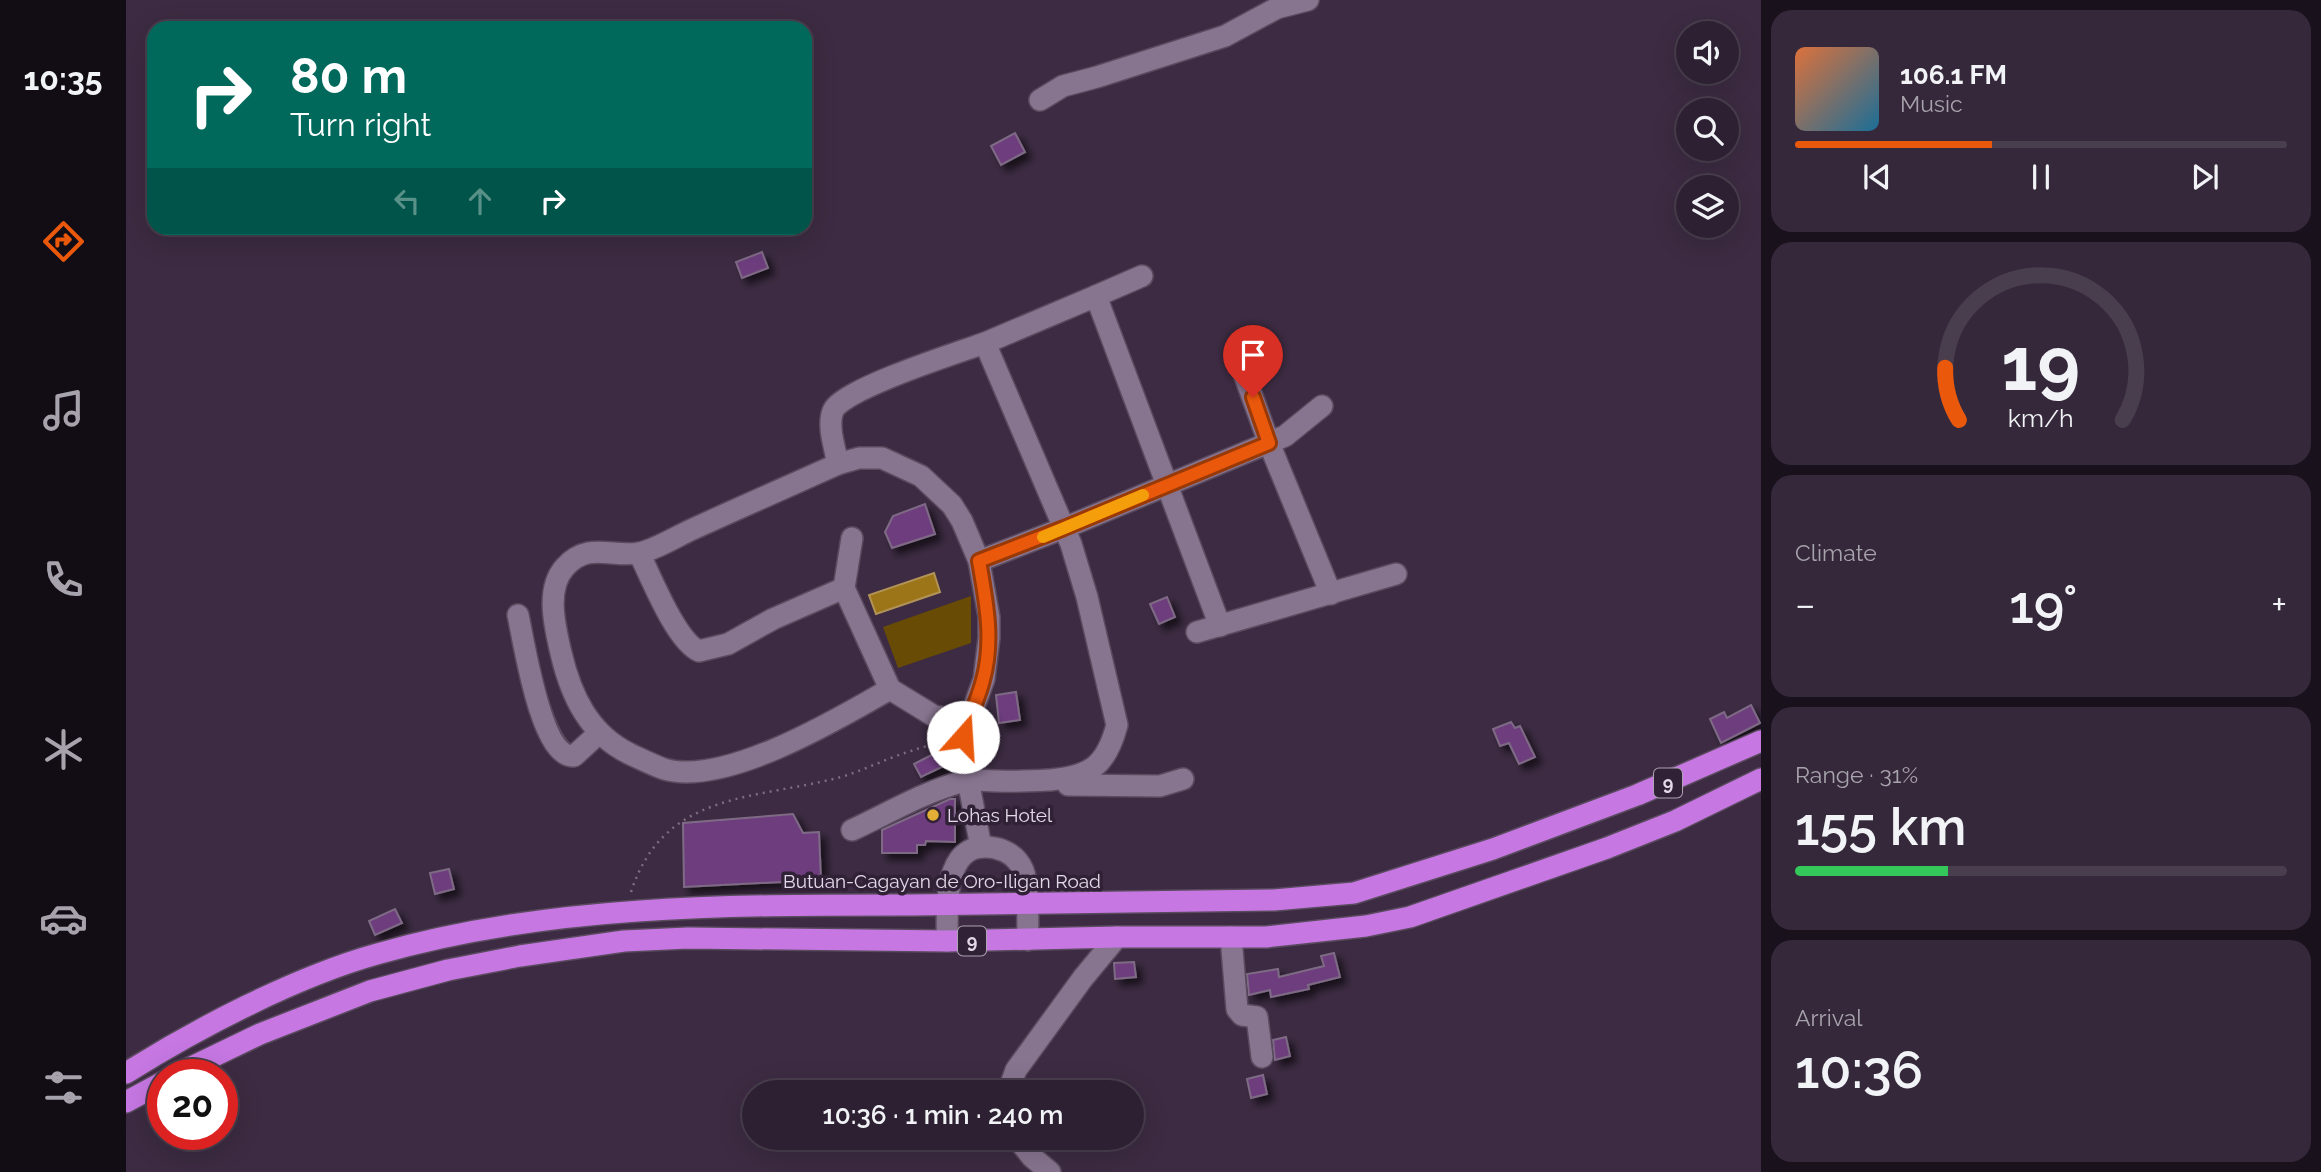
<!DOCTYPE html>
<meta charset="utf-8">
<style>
body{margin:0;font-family:Raleway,sans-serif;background:#35283a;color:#f1f3f6;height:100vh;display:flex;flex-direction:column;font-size:26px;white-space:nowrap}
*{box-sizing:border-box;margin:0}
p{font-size:23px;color:#a7a3ac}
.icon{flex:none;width:38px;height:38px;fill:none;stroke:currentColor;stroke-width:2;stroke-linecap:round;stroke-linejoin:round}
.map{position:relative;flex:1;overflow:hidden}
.drawer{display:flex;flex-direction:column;gap:10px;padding:10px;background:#19121c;width:560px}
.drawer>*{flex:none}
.banner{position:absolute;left:21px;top:21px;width:665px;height:214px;border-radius:21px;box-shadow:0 7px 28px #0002,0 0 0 2px #483e4d;background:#00695c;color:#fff;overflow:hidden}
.controls{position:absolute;left:1550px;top:21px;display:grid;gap:14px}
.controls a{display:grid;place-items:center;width:63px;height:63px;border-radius:50%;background:#2d2032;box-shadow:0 7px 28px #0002,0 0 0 2px #483e4d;font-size:35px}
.speed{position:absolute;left:21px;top:1059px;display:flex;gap:14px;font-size:35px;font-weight:700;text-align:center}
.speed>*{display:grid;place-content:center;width:91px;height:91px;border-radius:50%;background:#2d2032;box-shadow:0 7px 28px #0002,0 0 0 2px #483e4d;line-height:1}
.speed .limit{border:10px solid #d22;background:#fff;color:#111}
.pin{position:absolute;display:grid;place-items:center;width:60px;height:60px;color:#fff;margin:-72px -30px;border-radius:50% 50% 50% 0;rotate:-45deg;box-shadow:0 0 7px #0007}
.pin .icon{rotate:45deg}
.me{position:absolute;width:77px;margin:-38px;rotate:19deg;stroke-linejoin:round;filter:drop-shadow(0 0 5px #0008)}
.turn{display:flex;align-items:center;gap:24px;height:147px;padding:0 28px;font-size:32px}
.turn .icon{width:91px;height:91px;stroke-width:2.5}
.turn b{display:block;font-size:49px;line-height:60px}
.lanes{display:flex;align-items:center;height:66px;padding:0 28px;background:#0003;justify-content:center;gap:35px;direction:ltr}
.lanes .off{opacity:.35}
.big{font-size:52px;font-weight:600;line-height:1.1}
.drawer .widget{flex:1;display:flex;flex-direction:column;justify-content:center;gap:10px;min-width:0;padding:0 24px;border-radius:21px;background:#35283a}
.drawer .dial{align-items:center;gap:0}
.dial svg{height:182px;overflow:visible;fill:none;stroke:#483e4d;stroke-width:7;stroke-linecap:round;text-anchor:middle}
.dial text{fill:#f1f3f6;stroke:none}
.song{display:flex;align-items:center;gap:21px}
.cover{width:84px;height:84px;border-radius:10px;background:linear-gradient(135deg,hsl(20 70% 55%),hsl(200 70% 35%))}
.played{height:7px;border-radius:4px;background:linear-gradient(90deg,#ea580c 40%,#483e4d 40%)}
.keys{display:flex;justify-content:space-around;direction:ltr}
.heat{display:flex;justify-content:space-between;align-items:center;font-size:38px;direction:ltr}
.charge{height:10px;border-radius:5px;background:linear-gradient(90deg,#34c759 31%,#483e4d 0)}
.trip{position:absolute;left:616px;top:1080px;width:402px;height:70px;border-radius:35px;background:#2d2032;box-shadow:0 7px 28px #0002,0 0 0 2px #483e4d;font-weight:600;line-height:70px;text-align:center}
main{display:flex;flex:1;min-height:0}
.menu{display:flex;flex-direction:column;width:126px;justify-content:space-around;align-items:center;background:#120d14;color:#a7a3ac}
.menu .icon{width:49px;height:49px}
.menu .current{color:#ea580c}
.menu b{font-size:32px;color:#f1f3f6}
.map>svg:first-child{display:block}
</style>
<main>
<nav class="menu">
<b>10:35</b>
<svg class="icon current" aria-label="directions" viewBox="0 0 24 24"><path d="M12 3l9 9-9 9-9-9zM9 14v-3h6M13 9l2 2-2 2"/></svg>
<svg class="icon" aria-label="music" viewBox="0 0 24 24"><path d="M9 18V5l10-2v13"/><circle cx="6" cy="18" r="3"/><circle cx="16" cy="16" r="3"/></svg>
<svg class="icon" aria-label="phone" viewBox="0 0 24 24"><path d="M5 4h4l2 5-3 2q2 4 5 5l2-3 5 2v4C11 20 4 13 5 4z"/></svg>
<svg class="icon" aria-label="climate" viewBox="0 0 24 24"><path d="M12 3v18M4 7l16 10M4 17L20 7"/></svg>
<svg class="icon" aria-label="car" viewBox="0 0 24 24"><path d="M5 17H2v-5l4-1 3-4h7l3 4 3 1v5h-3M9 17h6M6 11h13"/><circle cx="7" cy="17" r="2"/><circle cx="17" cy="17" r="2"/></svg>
<svg class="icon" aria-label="filters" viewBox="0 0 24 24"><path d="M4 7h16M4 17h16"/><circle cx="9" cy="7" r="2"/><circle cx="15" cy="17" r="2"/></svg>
</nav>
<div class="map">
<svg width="1635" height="1172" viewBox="0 0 1635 1172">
<defs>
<filter id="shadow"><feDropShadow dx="6" dy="6" stdDeviation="3.5" flood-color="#0009"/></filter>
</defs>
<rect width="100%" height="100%" fill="#3c2b42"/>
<polygon fill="#684c05" points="845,596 845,643 772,668 757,627"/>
<polygon fill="#9c7518" stroke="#b29356" stroke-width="2" points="808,573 814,592 750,614 743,595"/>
<g fill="#6d3e7e" stroke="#7e6b85" stroke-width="2" filter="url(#shadow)">
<polygon points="889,133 899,152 875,165 865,146"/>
<polygon points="636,252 642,268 616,278 610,262"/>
<polygon points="799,504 809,534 766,548 759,532 767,516"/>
<polygon points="1041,597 1049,617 1033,624 1024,604"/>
<polygon points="890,692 894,720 873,723 870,695"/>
<polygon points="1625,705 1634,723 1595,743 1584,719 1598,712 1601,718"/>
<polygon points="1385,722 1389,728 1394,726 1409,757 1393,764 1383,743 1374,746 1367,729"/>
<polygon points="817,749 824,763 795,777 788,764"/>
<polygon points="824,799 829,799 829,842 800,841 799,845 791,845 791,853 756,853 756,830"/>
<polygon points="667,814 677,833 693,832 695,880 558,887 557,823"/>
<polygon points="323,869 328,889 309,894 304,873"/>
<polygon points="269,909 276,923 249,935 243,921"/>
<polygon points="1208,953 1214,977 1182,985 1183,989 1145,997 1144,990 1123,995 1121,974 1152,969 1153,977 1198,966 1195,956"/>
<polygon points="1008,962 1010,977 989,979 988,963"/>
<polygon points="1160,1037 1164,1056 1149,1060 1147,1040"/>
<polygon points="1137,1075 1141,1094 1125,1098 1121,1079"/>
</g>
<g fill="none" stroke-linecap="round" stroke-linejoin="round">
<defs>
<g id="minor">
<polyline points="914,100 937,86 971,77 1099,36 1151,8 1182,0"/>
<polyline points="970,296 1016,276"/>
<polyline points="1110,352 1143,443 1205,594"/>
<path d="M712,464C709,448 701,426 707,411C714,390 833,352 859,343"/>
<polyline points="726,538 718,588 764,689 808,716 842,721"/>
<path d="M513,553C525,577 550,641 573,651L602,644L647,619L718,588"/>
<polyline points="853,561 938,528 859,343 970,296 1094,626"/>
<path d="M392,615C398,642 415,758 448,756L473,733"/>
<polyline points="1071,632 1270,574"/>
<path d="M764,689C712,719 598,787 538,769C527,765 515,759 504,754C463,734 445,696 435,653C429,627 419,589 439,567C462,541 486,558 513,553C529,550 551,536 567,529C615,507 663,486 712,464L733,458H756L795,476L826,505L836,521L853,561L863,617V638L858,679L837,737L842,780L855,847"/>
<polyline points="942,785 1034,786 1057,779"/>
<path d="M726,830C763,813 799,791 839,781C849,779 861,781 871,781C889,782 906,781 924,780C965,776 980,766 991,725L961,597L945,544L938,528L1159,436L1196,406"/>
<polyline points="1105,937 1111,1009 1116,1015 1131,1017 1136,1057"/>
<path d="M821,941C822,908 815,838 869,848C882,851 892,858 897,870C904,887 901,921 902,940"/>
<polyline points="882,1092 890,1070 957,978 991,937"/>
<polyline points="891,1138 906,1157 924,1172"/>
</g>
<g id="highway">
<path d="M0,1073C72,1028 169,977 251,954C423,904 609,905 786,905C907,904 1027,901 1148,900L1228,893L1367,849L1511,795L1635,741"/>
<polyline points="51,1074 134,1034 244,991 322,970 394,956 498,941 562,938 821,941 991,937 1140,937 1240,926 1284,917 1481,848 1549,821 1635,779"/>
<polyline points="0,1102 37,1082"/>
</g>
</defs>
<use href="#minor" stroke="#594a5e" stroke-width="24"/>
<use href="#highway" stroke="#594a5e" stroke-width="24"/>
<path stroke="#7c6d81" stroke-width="2.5" stroke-dasharray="2 5" stroke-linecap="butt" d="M505,892C538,790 630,800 715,777C739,770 761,758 785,751C796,747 809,744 821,741"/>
<use href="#minor" stroke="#87748f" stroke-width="21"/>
<use href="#highway" stroke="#c677e2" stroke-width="21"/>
</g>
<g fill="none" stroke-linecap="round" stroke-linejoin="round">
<defs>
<path id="route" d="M837,737C843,717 852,700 857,680C868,640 860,601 853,561L938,528L1143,443L1127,397"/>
</defs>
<use href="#route" stroke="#983908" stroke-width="18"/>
<use href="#route" stroke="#ea580c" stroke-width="12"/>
<polyline stroke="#f59e0b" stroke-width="12" points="917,537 1017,495"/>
</g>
<circle fill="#e3ae35" stroke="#312137" stroke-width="2.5" cx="807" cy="815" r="7"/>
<g text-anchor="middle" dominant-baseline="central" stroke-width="7" stroke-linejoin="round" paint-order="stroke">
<g fill="#312137" stroke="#aea2b3" stroke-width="2">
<rect x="1528" y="768.5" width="28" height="29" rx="5"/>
<rect x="832" y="926.5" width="28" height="29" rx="5"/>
</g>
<g font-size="18" font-weight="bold" fill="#e4d9e8">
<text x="1542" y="783">9</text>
<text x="846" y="941">9</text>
</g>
<g font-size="19" fill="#e4d9e8" stroke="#312137" text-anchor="start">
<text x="821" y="815">Lohas Hotel</text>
</g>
<g font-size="19" fill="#e4d9e8" stroke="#312137">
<text x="816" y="881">Butuan-Cagayan de Oro-Iligan Road</text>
</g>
</g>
</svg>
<div class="controls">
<a><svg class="icon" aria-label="sound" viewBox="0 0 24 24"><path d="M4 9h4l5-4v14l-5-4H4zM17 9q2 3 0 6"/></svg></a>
<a><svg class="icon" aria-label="search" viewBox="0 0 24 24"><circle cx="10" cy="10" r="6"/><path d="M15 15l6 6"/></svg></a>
<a><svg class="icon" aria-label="layers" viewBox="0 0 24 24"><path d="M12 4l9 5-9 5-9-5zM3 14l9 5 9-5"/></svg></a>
</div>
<div class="speed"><div class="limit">20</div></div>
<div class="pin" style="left:1127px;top:397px;background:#d93025"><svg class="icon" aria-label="arrive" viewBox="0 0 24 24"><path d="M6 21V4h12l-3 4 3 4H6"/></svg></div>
<svg class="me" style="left:837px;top:737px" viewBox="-20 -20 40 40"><circle r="19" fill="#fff"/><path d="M0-13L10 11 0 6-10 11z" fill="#ea580c"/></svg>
<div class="trip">10:36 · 1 min · 240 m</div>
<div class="banner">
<div class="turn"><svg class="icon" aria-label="right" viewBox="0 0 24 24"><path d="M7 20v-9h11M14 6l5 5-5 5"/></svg><div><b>80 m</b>Turn right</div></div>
<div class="lanes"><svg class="icon off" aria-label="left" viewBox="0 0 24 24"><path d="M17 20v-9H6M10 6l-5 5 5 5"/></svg><svg class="icon off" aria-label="ahead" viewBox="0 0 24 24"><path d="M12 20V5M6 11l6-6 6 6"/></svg><svg class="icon" aria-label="right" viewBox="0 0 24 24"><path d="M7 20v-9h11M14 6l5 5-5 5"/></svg></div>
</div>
</div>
<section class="drawer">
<div class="widget">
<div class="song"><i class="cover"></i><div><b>106.1 FM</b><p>Music</p></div></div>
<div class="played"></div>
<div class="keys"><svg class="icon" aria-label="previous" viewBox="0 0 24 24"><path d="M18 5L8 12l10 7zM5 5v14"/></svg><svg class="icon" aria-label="pause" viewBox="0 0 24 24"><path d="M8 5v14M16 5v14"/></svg><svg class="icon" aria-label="next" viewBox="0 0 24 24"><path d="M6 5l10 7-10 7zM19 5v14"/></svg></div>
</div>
<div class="widget dial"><svg viewBox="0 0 100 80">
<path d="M14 69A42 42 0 1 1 86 69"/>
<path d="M14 69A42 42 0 0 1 8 46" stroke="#ea580c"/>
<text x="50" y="56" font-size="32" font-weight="700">19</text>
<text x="50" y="72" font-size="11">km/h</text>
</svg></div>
<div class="widget"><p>Climate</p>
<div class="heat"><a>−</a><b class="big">19°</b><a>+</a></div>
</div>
<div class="widget"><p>Range · 31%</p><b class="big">155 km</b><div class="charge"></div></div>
<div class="widget"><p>Arrival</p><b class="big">10:36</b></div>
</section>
</main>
